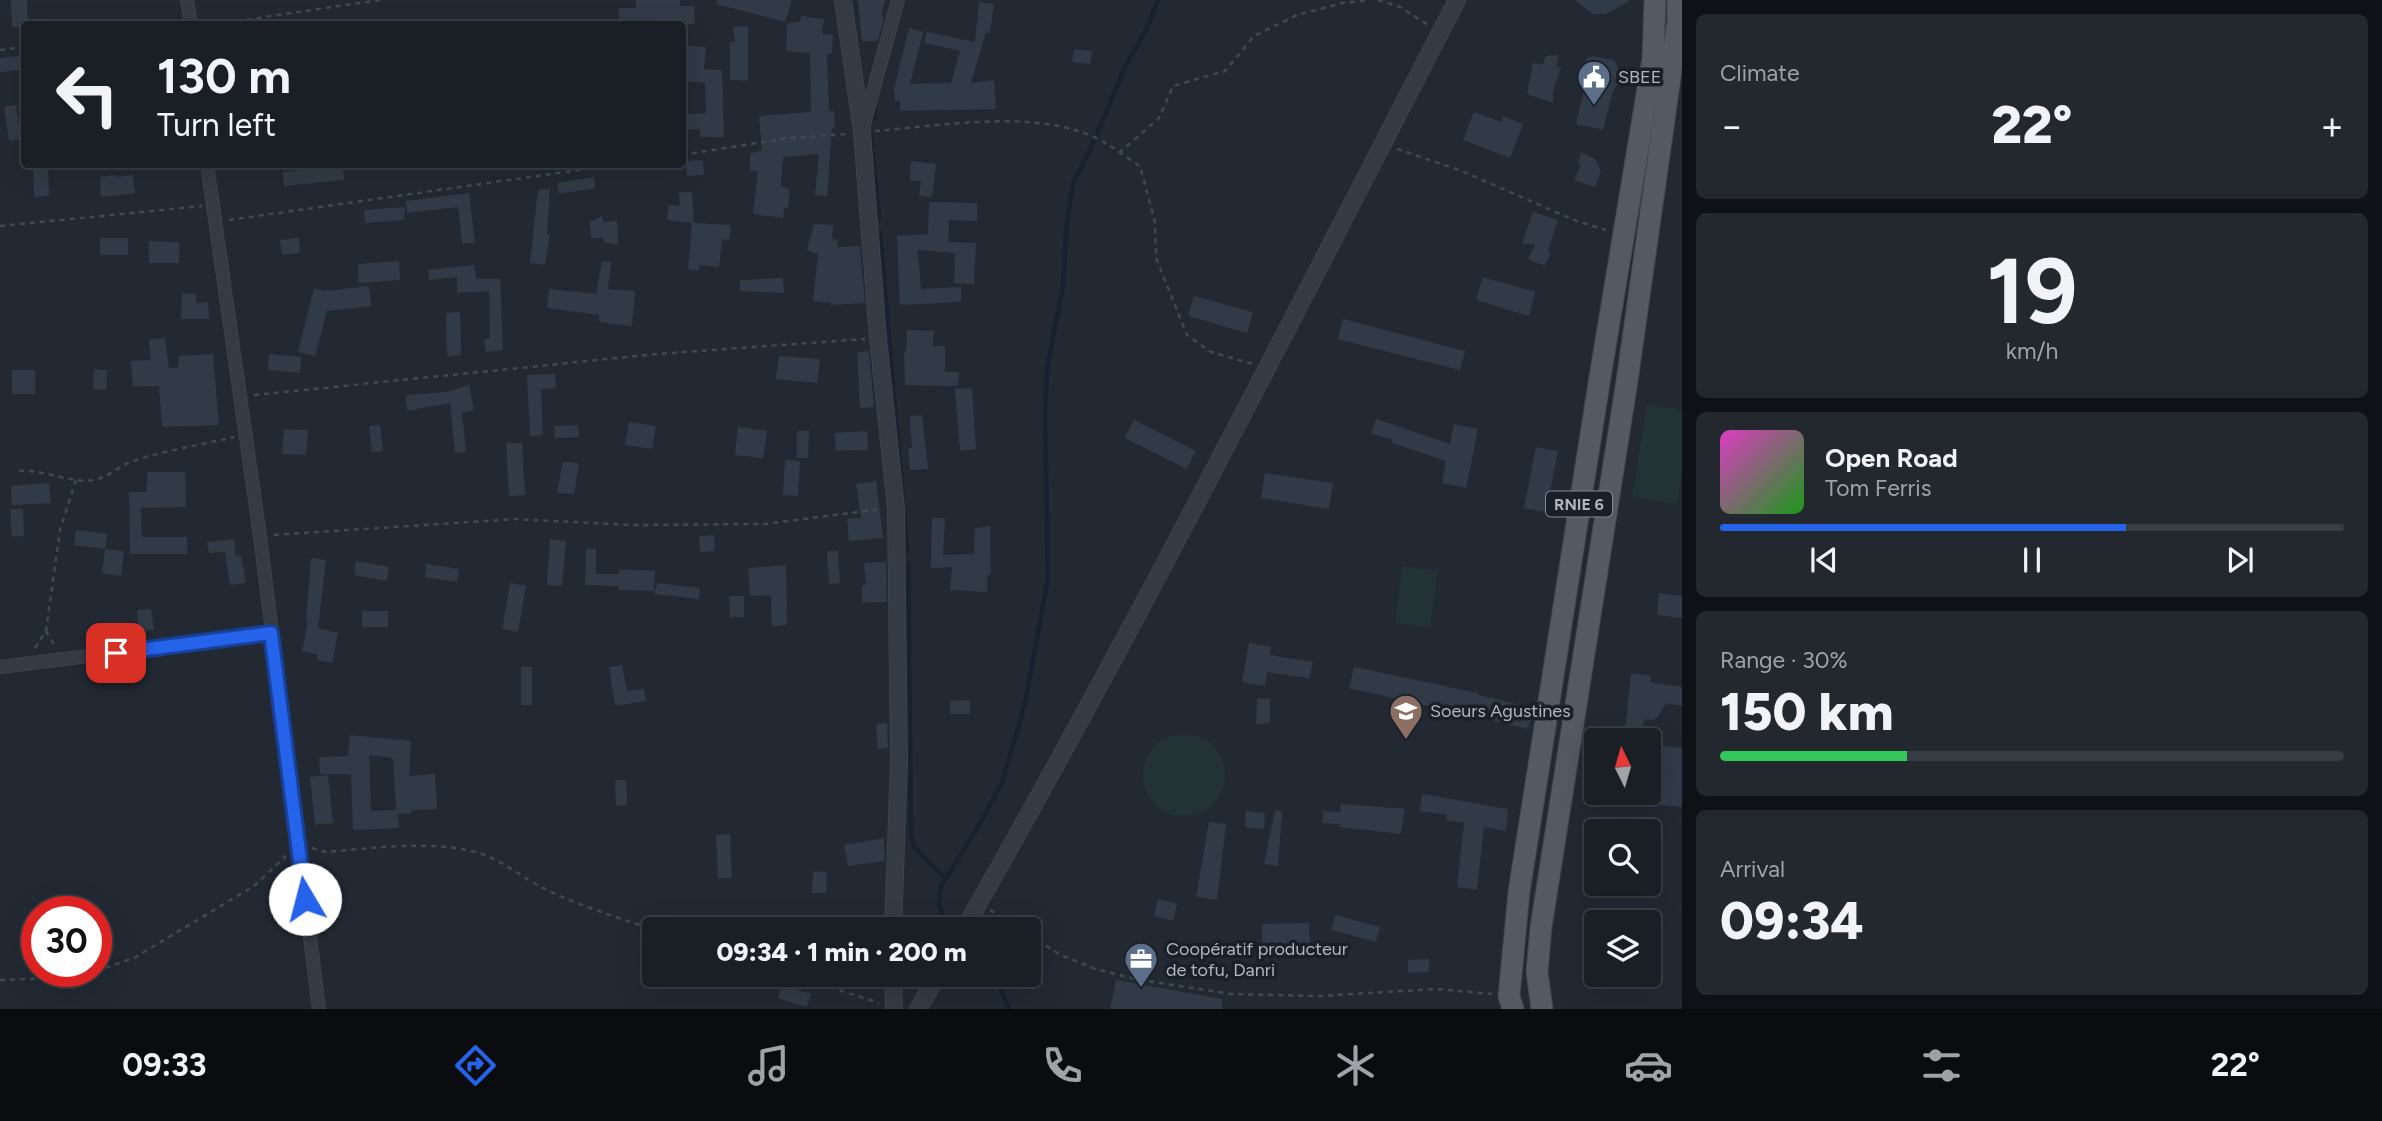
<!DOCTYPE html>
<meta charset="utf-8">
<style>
body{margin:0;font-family:Figtree,sans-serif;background:#23272e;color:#f1f3f6;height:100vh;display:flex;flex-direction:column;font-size:26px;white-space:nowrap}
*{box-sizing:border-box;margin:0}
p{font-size:23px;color:#9fa2a7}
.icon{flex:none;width:38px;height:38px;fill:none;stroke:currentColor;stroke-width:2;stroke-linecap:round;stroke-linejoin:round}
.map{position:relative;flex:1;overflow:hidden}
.sheet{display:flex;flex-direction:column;gap:14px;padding:14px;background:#0e1115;width:700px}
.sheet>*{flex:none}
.guide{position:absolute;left:21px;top:21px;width:665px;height:147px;border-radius:7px;box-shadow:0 7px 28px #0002,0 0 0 2px #383d43;background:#1a1f26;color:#f1f3f6;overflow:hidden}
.needle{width:46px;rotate:355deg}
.fabs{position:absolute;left:1584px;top:728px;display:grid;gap:14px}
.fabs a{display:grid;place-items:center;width:77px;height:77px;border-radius:7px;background:#1a1f26;box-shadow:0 7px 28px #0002,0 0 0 2px #383d43;font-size:35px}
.speed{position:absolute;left:21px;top:896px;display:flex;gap:14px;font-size:35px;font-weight:700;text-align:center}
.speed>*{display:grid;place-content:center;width:91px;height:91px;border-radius:50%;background:#1a1f26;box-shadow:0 7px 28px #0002,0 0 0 2px #383d43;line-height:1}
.speed .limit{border:10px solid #d22;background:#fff;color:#111}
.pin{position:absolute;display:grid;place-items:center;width:60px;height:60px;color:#fff;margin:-30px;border-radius:14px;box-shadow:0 4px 10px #0006}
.me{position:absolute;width:77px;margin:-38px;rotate:352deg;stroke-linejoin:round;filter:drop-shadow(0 0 5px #0008)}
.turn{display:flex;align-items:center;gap:24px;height:147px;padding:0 21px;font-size:32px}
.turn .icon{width:91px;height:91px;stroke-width:2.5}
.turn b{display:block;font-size:49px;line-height:60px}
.big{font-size:52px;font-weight:800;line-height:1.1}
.sheet .tile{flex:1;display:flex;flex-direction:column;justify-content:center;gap:10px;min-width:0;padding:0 24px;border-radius:10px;background:#23272e}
.sheet .dial{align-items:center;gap:0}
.dial b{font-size:91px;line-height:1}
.song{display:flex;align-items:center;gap:21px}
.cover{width:84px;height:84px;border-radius:10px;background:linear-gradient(135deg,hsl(310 70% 55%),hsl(120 70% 35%))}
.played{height:7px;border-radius:4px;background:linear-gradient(90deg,#2563eb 65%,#383d43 65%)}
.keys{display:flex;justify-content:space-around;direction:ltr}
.heat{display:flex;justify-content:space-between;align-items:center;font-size:38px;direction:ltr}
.charge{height:10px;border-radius:5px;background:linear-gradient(90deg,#34c759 30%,#383d43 0)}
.trip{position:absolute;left:642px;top:917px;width:399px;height:70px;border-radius:7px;background:#1a1f26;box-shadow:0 7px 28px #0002,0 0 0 2px #383d43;font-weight:800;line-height:70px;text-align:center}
.menu{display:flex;height:112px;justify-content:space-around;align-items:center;background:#0a0c0f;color:#9fa2a7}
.menu .icon{width:49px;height:49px}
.menu .active{color:#2563eb}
.menu b{font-size:32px;color:#f1f3f6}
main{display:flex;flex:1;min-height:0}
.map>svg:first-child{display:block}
</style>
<main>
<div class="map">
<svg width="1682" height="1009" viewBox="0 0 1682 1009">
<rect width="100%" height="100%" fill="#222933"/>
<g fill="#233335">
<polygon points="1647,404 1682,410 1682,475 1677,504 1632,497"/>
<polygon points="1402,566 1438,571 1430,628 1395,624"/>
<circle cx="1184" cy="775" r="41"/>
</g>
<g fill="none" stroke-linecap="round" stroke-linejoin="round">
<g stroke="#17212f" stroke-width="4.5">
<polyline points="874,118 875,105"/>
<polyline points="871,137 879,218"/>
<polyline points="880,233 907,551"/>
<polyline points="908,564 911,834 914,847 945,878"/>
<polyline points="947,925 939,905 941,886 975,832 1002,783 1025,704 1048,578 1045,414 1047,369 1063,286 1067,222 1073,183 1090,150 1126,65 1148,26 1158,0"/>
<polyline points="990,975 999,986 1009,1009"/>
</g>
</g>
<g fill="#313b47" fill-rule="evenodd">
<polygon points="11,0 27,0 28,24 24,24 24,27 12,27"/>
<polygon points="636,0 680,0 680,6 694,6 695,24 619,24 619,8 636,8"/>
<polygon points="717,0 792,0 785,22 716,4"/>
<polygon points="858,0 885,0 881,16 884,17 878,41 862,41"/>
<polygon points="1575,0 1631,0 1606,14 1593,14"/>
<polygon points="979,2 994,4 990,33 986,32 971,83 994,80 996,109 900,111 900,101 895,101 894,89 909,28 923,32 910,84 951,83 960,51 924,43 927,32 975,42"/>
<polygon points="801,16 824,19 822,34 833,35 832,54 827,54 829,111 834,111 835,128 832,128 827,196 815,195 819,154 783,157 781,186 790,190 788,209 784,208 783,218 753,214 758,171 750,171 750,153 759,152 759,150 762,150 759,116 811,112 810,53 786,51 787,23 800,22"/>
<polygon points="748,26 748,81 730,80 730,42 735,41 733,27"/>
<polygon points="688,46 706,47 704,69 722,70 724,137 700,137 700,129 685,129 684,114 706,113 705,83 686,81"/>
<polygon points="1074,49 1092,51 1090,64 1072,62"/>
<polygon points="1558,55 1557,67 1561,67 1553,91 1553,103 1527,94 1533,63 1542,65 1546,56"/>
<polygon points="19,56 21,70 0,72 0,58"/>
<polygon points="1592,56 1614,60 1620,72 1620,81 1613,91 1603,130 1576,124 1586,82 1582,82 1586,71 1582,67 1587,58"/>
<polygon points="16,105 21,139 9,141 4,106"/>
<polygon points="1474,112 1501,122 1503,116 1523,124 1510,158 1463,140"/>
<polygon points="1581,152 1595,159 1601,171 1595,187 1574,180 1581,165 1578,162"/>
<polygon points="703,160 704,175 687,176 686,161"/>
<polygon points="911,161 936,164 932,197 919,196 921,181 910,181"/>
<polygon points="33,164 48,164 49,196 34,197"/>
<polygon points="343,165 344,180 284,186 283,172"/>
<polygon points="116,175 116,177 133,175 135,193 101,197 100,177"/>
<polygon points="594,177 595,188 559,194 557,183"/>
<polygon points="550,189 547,234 550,235 545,265 530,263 538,190"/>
<polygon points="679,192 692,192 694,223 731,225 729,240 722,239 719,267 699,265 698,271 688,269 692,223 667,220 669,205 680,206"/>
<polygon points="469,193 475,243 462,243 458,207 407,213 406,201"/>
<polygon points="929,202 977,203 977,221 949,220 948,242 976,243 974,284 954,283 955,253 918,250 921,289 961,287 961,302 900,305 897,236 928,234"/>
<polygon points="405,207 404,220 365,223 364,210"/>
<polygon points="1533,212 1558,220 1548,250 1551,252 1545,266 1528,259 1535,245 1522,243"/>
<polygon points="602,216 603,222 617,221 618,245 604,242 603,238 591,238 590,222"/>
<polygon points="814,224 833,225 832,239 838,240 837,247 860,246 865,303 831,305 831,303 813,301 818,254 807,250"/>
<rect x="100" y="238" width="28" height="17"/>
<polygon points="299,238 300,253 282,255 280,240"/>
<polygon points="149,241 179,242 179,263 149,263"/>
<polygon points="399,261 400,280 359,283 358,264"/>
<polygon points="602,261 611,262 608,289 635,291 632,326 599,322 599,315 547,308 549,289 596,294"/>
<polygon points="474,265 476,279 500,279 503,350 486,352 484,339 490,338 489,291 457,293 457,277 429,280 428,270"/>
<polygon points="1483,277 1535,292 1529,316 1476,300"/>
<polygon points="783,278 784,293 740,291 740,280"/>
<polygon points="369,286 371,306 327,311 315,356 298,352 314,288 325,291"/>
<polygon points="182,293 196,294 196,303 208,302 209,319 181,319"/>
<polygon points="1194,296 1253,312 1247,333 1188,316"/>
<polygon points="460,312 461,355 447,356 446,313"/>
<polygon points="1343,319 1465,351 1460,370 1338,339"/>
<polygon points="907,330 934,331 933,346 945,346 945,372 959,372 958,386 905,385 904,352 906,351"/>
<polygon points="165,338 169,368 178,368 179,356 213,354 219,425 162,427 159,386 133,387 131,361 151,360 149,340"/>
<polygon points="869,351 874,407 860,408 857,352"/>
<polygon points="269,354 301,357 300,373 268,370"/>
<polygon points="779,356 820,359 817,383 776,379"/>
<polygon points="94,369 107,370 106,390 93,389"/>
<rect x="12" y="370" width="23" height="24"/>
<polygon points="555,374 556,388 541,389 543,435 530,436 527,375"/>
<polygon points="469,385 474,410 462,413 466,452 455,453 450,403 407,411 406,395 447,392"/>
<polygon points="972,388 976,449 960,451 955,389"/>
<polygon points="922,415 928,469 910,470 908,448 912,448 910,416"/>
<polygon points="1376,419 1450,444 1454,424 1478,429 1466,488 1442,483 1446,461 1392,443 1393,440 1371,433"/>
<polygon points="1134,420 1196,451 1187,469 1125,438"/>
<polygon points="629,422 656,426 652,449 625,445"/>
<polygon points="380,425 383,451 372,452 369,426"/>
<polygon points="578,425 579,437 555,438 554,426"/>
<polygon points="738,427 767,431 763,458 735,455"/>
<polygon points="284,429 308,430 306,455 282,454"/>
<polygon points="797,431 809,431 808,458 797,458"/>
<polygon points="867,431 868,450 836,451 835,433"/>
<polygon points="506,443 522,443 525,495 509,496"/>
<polygon points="1536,447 1558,451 1546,512 1524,508"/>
<polygon points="785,460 800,461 798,496 783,495"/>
<polygon points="563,462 579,463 574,494 557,493"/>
<polygon points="148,472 185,472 186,507 141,508 142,537 187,537 187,554 130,554 129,492 146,492"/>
<polygon points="1265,473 1333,483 1329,509 1261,498"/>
<polygon points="876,481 883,538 849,541 847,519 861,518 856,484"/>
<polygon points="49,483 51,503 12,505 11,486"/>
<polygon points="10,509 23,509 24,536 12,537"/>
<polygon points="932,518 945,518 943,555 974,554 975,528 990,526 991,575 987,575 987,592 950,590 952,567 931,568"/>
<polygon points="76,530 107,534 105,549 74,545"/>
<polygon points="714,535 715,551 700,552 699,536"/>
<polygon points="234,539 236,556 241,555 246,583 230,585 225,552 209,553 207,542"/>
<polygon points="550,539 566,541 562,586 547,585"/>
<polygon points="105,549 124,551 121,576 102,573"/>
<polygon points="586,549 596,549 596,574 618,574 619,569 655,571 654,591 618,590 618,586 585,585"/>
<polygon points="827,551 838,551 840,583 829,584"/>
<polygon points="311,558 326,560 318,628 338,633 332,663 317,660 318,655 302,651 308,622 306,622"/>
<polygon points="356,561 389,567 387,581 354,575"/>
<polygon points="886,562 887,602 862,603 862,586 866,585 864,563"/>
<polygon points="426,564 459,569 457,582 425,577"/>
<polygon points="786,565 787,625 772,626 771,595 750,596 748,568"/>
<polygon points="510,583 526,586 518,632 502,629"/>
<polygon points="657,583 700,588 699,599 654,594"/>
<polygon points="1659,593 1682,596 1682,618 1657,615"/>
<polygon points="729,596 744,596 744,617 730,617"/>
<polygon points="151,609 154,630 139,631 137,610"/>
<rect x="362" y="611" width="26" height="16"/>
<polygon points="1249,643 1271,647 1270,655 1313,662 1309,678 1267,672 1265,686 1242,682"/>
<polygon points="622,665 627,691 644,689 646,701 615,706 609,667"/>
<rect x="521" y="667" width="11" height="38"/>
<polygon points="1354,667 1478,693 1478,695 1534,708 1528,729 1349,688"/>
<polygon points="1631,673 1651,676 1650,682 1682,687 1682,706 1666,703 1658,717 1653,720 1644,719 1642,734 1625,732"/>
<polygon points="1257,698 1270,699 1270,723 1256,724"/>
<polygon points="970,700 970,714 950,714 950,701"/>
<polygon points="887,723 888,748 878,749 876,724"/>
<path d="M350,735L411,741L409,776L435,774L437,809L411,810V813L398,814L399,828L353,830L351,774H320L319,757L348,756ZM369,755L393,758L396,810L371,811Z"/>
<polygon points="1648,745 1682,748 1682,807 1618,801 1618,793 1648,793"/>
<polygon points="328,775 333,823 315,825 310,777"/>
<polygon points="615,780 626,780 627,805 616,806"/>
<polygon points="1422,794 1508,809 1506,831 1484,827 1477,890 1457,887 1464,823 1446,820 1447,815 1420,811"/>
<polygon points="1341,804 1405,809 1401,834 1339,827 1339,824 1322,823 1323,811 1340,812"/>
<polygon points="1275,810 1282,811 1278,866 1264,864"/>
<polygon points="1246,811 1265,813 1264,829 1245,827"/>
<polygon points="1209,822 1226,824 1217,900 1196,897"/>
<polygon points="730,834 732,878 718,878 716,835"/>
<polygon points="884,838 885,861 848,866 844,845"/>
<polygon points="813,871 827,872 826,893 812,893"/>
<polygon points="1158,899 1177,904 1173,921 1154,916"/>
<polygon points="1335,915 1380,927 1376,942 1331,930"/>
<polygon points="1309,923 1310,944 1262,946 1262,924"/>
<polygon points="1429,959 1429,972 1408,973 1408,960"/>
<polygon points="1116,980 1222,999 1222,1009 1110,1009"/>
<polygon points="782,985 811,994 807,1007 778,998"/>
</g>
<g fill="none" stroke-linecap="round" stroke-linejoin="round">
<defs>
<g id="minor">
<polyline points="187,0 191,24"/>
<polyline points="863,128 898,0"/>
<polyline points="207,164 260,536 319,1009"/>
<polyline points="0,667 271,633"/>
</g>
<g id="tertiary">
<polyline points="843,0 862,132 878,338 896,508 899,761 893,929"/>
<path d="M964,929C1138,625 1296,311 1457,0"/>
<polyline points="893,975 894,1009"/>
<polyline points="918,1009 938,975"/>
</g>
<g id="primary">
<polyline points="1513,1009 1509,996 1519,892 1600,377 1653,58 1655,0"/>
<polyline points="1542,1009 1537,972 1541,927 1627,381 1678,21 1678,0"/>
</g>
</defs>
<use href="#minor" stroke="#3e444e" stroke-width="14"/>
<use href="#tertiary" stroke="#3e444e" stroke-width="18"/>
<use href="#primary" stroke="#3e444e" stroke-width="23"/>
<g stroke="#3c4c4d" stroke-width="2.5" stroke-dasharray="5 5" stroke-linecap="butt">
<polyline points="1378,0 1400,7 1428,25"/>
<polyline points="217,24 380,0"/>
<polyline points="0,50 24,47"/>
<path d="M875,131C942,126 1031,109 1094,137C1110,144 1125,157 1140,166L1155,222L1156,258L1187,335L1211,352L1253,364"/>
<polyline points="1397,149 1462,171 1574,220 1606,230"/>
<polyline points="1119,153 1159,118 1173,86 1225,71 1254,36 1297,15 1343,3 1370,0"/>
<polyline points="682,155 788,138 848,134"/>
<polyline points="229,220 621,164"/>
<polyline points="0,226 202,206"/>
<polyline points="254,395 657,354 865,339"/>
<path d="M19,471C44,469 71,484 94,480C109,477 119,466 133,461C166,450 201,445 234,437"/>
<polyline points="274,535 515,519 635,525 764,524 882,509"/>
<polyline points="46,631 55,646"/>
<polyline points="35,648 46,631 60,530 76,480"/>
<path d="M312,848L326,852C377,848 432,839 482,854C503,861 523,878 543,888C579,906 617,917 654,930"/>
<polyline points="990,910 1019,929"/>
<polyline points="1029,935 1059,954 1095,969 1135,979 1231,994 1319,996 1436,989 1492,994"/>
<polyline points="96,971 134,958 254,886 286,856"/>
<polyline points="792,975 879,1003"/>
<polyline points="0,980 78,977 95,971"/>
</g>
<use href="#minor" stroke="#353b44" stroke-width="12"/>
<use href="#tertiary" stroke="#353b44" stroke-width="16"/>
<use href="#primary" stroke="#535a64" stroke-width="21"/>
</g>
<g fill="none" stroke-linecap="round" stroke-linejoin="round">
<defs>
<polyline id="route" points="116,653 271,633 305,899"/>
</defs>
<use href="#route" stroke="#184099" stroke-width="18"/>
<use href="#route" stroke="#2563eb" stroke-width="12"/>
</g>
<defs>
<symbol id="civic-pin" viewBox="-11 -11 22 30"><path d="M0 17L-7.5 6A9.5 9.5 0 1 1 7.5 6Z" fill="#5c6f8a" stroke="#1a2029"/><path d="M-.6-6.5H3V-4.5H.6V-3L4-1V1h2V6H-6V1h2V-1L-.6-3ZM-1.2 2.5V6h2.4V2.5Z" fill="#fff"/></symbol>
<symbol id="school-pin" viewBox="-11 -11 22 30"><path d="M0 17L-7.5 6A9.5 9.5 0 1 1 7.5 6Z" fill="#8d6e63" stroke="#1a2029"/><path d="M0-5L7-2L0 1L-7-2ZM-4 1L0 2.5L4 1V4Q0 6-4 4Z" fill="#fff"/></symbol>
<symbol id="office-pin" viewBox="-11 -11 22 30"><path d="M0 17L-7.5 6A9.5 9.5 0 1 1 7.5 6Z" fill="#5c6f8a" stroke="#1a2029"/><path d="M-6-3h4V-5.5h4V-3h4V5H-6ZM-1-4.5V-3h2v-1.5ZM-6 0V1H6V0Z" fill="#fff"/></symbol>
</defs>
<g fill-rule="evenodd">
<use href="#civic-pin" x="1575" y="58" width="38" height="52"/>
<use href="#school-pin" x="1387" y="692" width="38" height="52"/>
<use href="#office-pin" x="1122" y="940" width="38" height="52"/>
</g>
<g text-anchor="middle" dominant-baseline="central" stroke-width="7" stroke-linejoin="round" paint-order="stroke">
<rect fill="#1a2029" stroke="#828993" stroke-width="2" x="1546" y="491.5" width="66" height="25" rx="5"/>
<g font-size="16" font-weight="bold" fill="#afb6c1">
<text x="1579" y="504">RNIE 6</text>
</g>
<g font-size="18" fill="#afb6c1" stroke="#1a2029" text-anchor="start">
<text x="1618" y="77">SBEE</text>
<text x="1430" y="711">Soeurs Agustines</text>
<text x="1166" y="949">Coopératif producteur<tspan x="1166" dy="21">de tofu, Danri</tspan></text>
</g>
</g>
</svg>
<div class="fabs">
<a><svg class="needle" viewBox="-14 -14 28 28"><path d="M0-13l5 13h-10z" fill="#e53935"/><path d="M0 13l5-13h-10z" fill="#9fa2a7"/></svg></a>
<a><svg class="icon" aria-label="search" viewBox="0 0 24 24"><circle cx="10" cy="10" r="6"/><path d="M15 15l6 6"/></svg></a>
<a><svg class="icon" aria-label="layers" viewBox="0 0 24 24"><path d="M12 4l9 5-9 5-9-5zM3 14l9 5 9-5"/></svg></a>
</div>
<div class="speed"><div class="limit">30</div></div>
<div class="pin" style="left:116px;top:653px;background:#d93025"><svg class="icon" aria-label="arrive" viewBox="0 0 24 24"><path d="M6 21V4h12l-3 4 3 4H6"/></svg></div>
<svg class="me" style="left:305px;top:899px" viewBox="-20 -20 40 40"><circle r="19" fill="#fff"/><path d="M0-13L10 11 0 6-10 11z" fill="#2563eb"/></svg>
<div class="trip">09:34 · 1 min · 200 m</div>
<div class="guide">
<div class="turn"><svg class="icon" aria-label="left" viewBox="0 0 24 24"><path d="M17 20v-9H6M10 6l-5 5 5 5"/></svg><div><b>130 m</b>Turn left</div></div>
</div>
</div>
<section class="sheet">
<div class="tile"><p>Climate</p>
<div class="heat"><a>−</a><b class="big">22°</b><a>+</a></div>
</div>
<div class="tile dial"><b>19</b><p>km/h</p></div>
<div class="tile">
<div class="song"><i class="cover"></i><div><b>Open Road</b><p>Tom Ferris</p></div></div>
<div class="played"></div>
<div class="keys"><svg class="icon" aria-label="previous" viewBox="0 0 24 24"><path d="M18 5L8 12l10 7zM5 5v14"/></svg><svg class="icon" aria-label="pause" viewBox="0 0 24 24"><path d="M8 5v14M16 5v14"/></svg><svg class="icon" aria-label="next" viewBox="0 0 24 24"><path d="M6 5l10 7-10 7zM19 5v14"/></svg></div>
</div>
<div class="tile"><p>Range · 30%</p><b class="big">150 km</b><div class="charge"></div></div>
<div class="tile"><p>Arrival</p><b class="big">09:34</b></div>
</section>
</main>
<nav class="menu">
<b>09:33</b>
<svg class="icon active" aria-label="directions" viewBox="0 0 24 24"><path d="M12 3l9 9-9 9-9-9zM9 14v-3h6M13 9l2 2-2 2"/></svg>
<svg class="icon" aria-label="music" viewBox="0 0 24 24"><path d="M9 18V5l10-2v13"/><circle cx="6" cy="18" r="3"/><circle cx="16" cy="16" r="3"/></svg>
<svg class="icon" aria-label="phone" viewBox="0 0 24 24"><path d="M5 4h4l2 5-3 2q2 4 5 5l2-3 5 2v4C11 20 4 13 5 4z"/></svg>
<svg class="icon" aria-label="climate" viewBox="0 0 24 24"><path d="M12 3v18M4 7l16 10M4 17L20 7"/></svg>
<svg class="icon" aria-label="car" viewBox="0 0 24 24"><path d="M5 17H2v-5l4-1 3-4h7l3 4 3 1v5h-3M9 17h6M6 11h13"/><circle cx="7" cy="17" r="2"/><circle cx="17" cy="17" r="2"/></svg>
<svg class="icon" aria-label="filters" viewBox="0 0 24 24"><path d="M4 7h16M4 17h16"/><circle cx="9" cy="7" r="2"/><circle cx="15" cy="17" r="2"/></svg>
<b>22°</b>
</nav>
